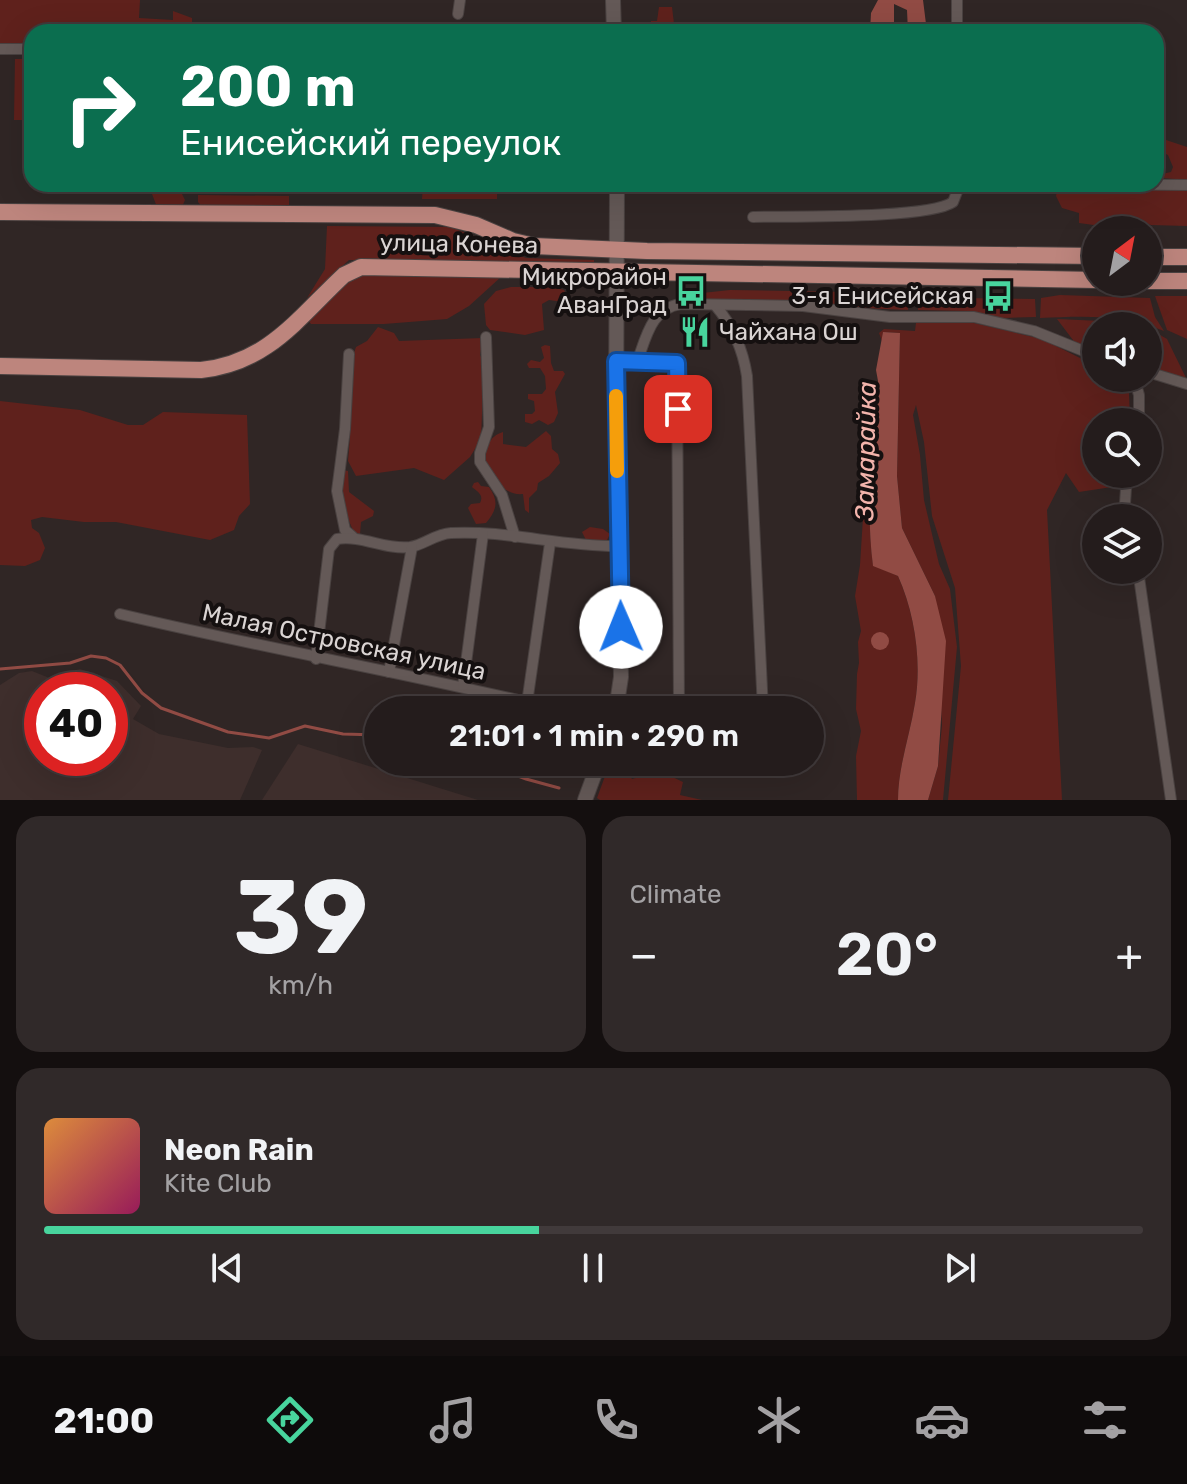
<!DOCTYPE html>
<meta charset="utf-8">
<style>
body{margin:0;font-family:Rubik,sans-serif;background:#302929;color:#f1f3f6;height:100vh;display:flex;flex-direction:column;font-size:30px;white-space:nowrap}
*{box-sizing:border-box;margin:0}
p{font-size:26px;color:#a3a1a3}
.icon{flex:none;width:44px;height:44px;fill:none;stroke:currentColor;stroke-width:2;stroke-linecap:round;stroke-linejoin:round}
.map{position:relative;height:800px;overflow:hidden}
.drawer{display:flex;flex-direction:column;gap:16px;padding:16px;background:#140f0f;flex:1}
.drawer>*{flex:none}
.top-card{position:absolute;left:24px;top:24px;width:1140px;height:168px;border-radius:24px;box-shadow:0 8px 32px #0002,0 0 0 2px #413a3b;background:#0b6e4f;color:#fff;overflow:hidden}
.needle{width:52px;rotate:32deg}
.fabs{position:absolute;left:1082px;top:216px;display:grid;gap:16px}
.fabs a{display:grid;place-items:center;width:80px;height:80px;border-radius:50%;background:#241c1c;box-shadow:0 8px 32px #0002,0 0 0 2px #413a3b;font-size:40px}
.speed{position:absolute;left:24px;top:672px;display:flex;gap:16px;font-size:40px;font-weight:700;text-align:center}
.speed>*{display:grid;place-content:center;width:104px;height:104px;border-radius:50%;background:#241c1c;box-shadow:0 8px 32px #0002,0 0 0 2px #413a3b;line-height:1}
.speed .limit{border:12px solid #d22;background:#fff;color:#111}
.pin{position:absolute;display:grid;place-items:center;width:68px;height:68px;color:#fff;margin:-34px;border-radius:16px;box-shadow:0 4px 12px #0006}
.me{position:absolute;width:88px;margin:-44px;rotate:359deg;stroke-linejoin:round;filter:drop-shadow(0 0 6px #0008)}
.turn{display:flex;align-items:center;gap:28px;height:168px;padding:0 24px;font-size:36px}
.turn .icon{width:104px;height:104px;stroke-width:2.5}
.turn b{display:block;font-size:56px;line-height:68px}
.big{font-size:60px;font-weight:600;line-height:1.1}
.drawer .card{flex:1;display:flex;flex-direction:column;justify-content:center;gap:12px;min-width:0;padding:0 28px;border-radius:24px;background:#302929}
.drawer .dial{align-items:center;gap:0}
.dial b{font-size:104px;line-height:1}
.song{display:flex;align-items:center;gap:24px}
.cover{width:96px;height:96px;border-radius:12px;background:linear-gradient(135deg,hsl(30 70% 55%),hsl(330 70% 35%))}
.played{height:8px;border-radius:4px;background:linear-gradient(90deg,#48d49d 45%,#413a3b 45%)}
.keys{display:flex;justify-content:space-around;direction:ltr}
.heat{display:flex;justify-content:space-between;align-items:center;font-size:44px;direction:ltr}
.drawer .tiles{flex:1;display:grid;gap:16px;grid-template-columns:1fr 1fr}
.card:last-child{grid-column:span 2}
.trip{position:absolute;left:364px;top:696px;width:460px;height:80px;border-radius:40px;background:#241c1c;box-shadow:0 8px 32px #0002,0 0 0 2px #413a3b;font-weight:600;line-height:80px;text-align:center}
.tabs{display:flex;height:128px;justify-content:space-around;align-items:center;background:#0e0b0b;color:#a3a1a3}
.tabs .icon{width:56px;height:56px}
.tabs .selected{color:#48d49d}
.tabs b{font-size:36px;color:#f1f3f6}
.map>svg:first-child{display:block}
</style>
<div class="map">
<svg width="1187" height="800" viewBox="0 0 1187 800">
<rect width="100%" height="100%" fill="#302625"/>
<g fill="#3e2e2c" fill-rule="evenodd">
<path d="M80,669L117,681L141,706L133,719L159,734L228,748L253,747L262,750L240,800H0V685L19,673L32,671L62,683L68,672ZM42,690H110V758H42Z"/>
<polygon points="298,744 478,800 262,800"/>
</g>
<g fill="#5f211c">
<polygon points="0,0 140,0 139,18 173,20 173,11 192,18 192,32 32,32 32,45 0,45"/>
<polygon points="659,7 672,7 675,32 651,32 651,21 657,21"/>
<polygon points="527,26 598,26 598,32 526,32"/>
<polygon points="15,59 32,59 32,120 14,120"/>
<polygon points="1166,140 1187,147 1187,180 1162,178 1162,174 1171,172 1173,167 1168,155 1158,150"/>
<polygon points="423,184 497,184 497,199 422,199"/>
<polygon points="1064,187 1092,190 1187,188 1187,226 1151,225 1129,218 1112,218 1101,226 1079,223 1079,213 1062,208 1056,196 1057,191"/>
<polygon points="152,194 182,194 185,200 182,207 157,207"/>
<polygon points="198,195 289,196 289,205 269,209 202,207 198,202"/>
<polygon points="327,226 451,227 526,258 594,260 594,264 349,260 307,298 325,269"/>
<polygon points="364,274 502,276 469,306 447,319 384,324 311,324 307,319 342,285"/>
<path d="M511,287C524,287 553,286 564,290L566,294L563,302L549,300L542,304L544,330L525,335L490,330L486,325L484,304L496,291Z"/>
<polygon points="730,290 908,293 908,310 702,301 702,293"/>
<polygon points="934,292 960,298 1035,299 1036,317 1002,318 967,311 918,310 919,293"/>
<path d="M1060,295L1150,298L1155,317L1164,331C1124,314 1083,316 1040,318L1041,298Z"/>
<polygon points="1155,296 1187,296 1187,339 1167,330"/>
<polygon points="1057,319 1124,322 1139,326 1096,326 1096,350 1076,344"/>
<polygon points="916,323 974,323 1042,339 1096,366 1096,378 1122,378 1129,393 1130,422 1096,422 1096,474 1119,474 1112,487 1079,492 1066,473 1047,510 1062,800 948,800 961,666 955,588 932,516 924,442 916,405 913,415 920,455 924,500 939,564 950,589 957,647 943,800 928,800 938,766 942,725 935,596 902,528 897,476 900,333 883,332 882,341 879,333 884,329 915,331"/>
<polygon points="378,327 394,333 399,341 483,338 480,355 484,363 481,439 470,457 444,480 414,468 356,476 348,461 350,437 347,412 352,391 349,380 351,362 356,347 367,341"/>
<polygon points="1148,328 1167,339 1187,380 1148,367"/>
<polygon points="545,345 550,346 551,363 554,371 563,371 565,374 555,392 558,413 554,422 548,425 539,420 532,424 525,422 525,414 532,414 535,411 534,401 528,399 528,394 542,394 546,389 545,376 540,368 529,368 527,364 531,360 540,362 544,358 541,347"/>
<path d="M878,381C873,442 865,504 873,565L898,576C915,615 922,661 915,703C910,735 898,767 898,800H857L856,756L861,731L856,709L857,674L859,663L858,642L861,631L855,596L860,565L870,407L872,392Z"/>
<polygon points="0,401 80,410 128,425 143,425 163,412 247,415 250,504 239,516 234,530 210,540 116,522 84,522 42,517 31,520 32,528 39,533 45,548 40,560 25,566 0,565"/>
<path d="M546,431L551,436L552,449L558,454L560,463L549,476L538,483L537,490L529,498V513L525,510L523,494C502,496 494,476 484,461C487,447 488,437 503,432V444L526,447Z"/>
<path d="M343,470L348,471L349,492L374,511L373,516L361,522L360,534H355C344,513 340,494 343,470Z"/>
<path d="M478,482L481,486L489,487C499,501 497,510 486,523L476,524L468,508L471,504L480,503C484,495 478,492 472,487L474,483Z"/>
<polygon points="590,527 603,529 610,534 606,542 586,540 582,532"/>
<path d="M608,768L630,776L632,779C651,773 664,772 683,782L680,795L702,800H600L597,798Z"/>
</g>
<g fill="#914b44">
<polygon points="878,0 923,0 927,32 908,32 907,10 894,4 894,32 870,32 871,13"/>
<path d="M883,332L900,333L897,476L902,528L935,596L946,641L938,766L928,800H898C898,767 910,735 915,703C922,662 915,614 898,576L873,566C865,505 873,442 878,381L876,370Z"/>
<circle cx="880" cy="641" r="9"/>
</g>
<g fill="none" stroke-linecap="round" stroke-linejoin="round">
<g stroke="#914b44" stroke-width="3">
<polyline points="0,669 70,663 91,656 106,658 120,665 142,693 161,708 228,732 269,738 305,726 343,734 378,735"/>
<polyline points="481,762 526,779 559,788"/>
</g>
<defs>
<g id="street">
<polyline points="458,14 460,0"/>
<polyline points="957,32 957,0"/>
<polyline points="0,49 32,49"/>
<polyline points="1078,184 1187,185"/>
<path d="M753,217C789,216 929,219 953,202L960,184"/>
<path d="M715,305C733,326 743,350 747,376L763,710"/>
<polyline points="486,337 489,427 480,453 480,462 502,495 515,537"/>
<polyline points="349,354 345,429 337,491 345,530 353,537"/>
<polyline points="616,361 677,363 679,710"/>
<path d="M637,362C646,338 651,308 681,304L803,306L890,317H974L1034,331L1096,356"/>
<polyline points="1148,372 1187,384"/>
<polyline points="1134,378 1139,395 1139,422"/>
<polyline points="1124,518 1127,474"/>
<polyline points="1138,570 1171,800"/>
<path d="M120,614C266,649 414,674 560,710"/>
<path d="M316,659L329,549L337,539C362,535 385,550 410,547C424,545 435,534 451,533C507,530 563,547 619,546"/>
<polyline points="389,672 412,547"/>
<polyline points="463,686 483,534"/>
<polyline points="527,703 550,543"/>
</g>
<g id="secondary">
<polyline points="613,0 614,32"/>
<polyline points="616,710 621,677 616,431 617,184"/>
<polyline points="585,800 599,762"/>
</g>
<g id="primary">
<polyline points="0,212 435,215 476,225 513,241 534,246 647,251 1096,256"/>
<polyline points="1148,257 1187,257"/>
<polyline points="1148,281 1187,281"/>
<path d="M0,366L201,370C268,363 298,318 344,275L361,267L1096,280"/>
</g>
</defs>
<use href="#street" stroke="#4a4241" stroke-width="12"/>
<use href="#secondary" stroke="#4a4241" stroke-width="16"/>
<use href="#primary" stroke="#4a4241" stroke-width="18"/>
<use href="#street" stroke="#645957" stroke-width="10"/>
<use href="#secondary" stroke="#645957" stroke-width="14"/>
<use href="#primary" stroke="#bd857d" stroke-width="16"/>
</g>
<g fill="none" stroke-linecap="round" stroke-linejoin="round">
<defs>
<polyline id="route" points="621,627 616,361 677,363 678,409"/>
</defs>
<use href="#route" stroke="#114b97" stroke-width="20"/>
<use href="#route" stroke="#1a73e8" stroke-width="14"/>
<polyline stroke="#f59e0b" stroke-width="14" points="616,396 617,471"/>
</g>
<defs>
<symbol id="bus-bare" viewBox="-9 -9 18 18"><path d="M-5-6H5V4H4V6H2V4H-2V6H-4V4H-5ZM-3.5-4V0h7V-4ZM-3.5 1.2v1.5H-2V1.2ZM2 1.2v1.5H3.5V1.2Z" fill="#48d49d" stroke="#151010" stroke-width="2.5" paint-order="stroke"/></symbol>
<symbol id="restaurant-bare" viewBox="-9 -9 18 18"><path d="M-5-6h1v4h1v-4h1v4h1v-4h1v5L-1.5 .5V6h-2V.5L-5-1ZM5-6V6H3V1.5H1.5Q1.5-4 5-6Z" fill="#48d49d" stroke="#151010" stroke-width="2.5" paint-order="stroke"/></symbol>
</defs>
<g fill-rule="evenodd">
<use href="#bus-bare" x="669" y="269" width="44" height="44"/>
<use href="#bus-bare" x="976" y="274" width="44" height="44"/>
<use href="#restaurant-bare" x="673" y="310" width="44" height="44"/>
</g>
<g text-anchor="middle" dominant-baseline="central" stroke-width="8" stroke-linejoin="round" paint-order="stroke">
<g font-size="24" fill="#dad4d3" stroke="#151010">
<text transform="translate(459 244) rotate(1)">улица Конева</text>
<text transform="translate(344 642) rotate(12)">Малая Островская улица</text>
</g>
<g font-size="24" fill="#dad4d3" stroke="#151010" text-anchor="end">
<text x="667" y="277">Микрорайон<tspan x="667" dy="28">АванГрад</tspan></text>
<text x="974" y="296">3-я Енисейская</text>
<text x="719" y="332" text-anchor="start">Чайхана Ош</text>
</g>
<g font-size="26" font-style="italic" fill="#f3b4ac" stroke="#151010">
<text transform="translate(866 451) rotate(-89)">Замарайка</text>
</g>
</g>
</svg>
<div class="fabs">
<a><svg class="needle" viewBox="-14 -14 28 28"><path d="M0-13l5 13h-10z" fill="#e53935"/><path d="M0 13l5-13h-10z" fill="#a3a1a3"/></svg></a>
<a><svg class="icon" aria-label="sound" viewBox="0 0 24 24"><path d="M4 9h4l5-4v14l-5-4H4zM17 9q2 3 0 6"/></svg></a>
<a><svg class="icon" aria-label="search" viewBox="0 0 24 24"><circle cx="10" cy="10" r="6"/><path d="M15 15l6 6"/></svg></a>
<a><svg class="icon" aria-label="layers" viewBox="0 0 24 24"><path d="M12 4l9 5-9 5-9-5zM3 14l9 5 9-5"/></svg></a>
</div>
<div class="speed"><div class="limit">40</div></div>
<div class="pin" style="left:678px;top:409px;background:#d93025"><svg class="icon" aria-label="arrive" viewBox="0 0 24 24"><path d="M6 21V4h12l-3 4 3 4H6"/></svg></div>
<svg class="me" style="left:621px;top:627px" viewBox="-20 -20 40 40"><circle r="19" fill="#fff"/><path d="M0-13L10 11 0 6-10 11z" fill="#1a73e8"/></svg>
<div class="trip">21:01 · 1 min · 290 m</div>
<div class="top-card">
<div class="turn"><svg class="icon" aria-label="right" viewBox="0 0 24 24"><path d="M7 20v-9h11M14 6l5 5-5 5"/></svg><div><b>200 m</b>Енисейский переулок</div></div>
</div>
</div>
<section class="drawer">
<div class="tiles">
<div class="card dial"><b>39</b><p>km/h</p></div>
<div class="card"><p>Climate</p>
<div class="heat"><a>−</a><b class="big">20°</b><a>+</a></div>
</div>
<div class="card">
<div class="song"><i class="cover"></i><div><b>Neon Rain</b><p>Kite Club</p></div></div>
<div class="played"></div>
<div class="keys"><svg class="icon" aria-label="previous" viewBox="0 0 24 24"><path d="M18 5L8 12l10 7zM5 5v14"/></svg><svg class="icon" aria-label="pause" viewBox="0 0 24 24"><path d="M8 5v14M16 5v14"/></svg><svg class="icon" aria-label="next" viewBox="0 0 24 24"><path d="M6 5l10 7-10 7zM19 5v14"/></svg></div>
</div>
</div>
</section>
<nav class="tabs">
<b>21:00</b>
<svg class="icon selected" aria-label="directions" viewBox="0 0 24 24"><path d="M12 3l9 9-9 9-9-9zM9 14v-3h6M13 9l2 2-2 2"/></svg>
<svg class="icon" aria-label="music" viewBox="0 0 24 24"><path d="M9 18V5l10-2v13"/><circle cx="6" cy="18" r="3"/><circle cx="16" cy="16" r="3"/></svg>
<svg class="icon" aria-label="phone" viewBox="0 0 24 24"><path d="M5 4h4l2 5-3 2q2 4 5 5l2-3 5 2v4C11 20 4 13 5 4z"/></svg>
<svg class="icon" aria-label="climate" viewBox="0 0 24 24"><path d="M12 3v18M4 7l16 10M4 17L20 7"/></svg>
<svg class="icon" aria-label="car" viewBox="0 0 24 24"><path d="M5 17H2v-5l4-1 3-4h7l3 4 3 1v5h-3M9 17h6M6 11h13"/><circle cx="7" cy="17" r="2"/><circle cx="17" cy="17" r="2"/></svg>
<svg class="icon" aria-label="filters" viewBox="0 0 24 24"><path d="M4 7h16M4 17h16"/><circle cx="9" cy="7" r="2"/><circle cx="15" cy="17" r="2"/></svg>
</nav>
